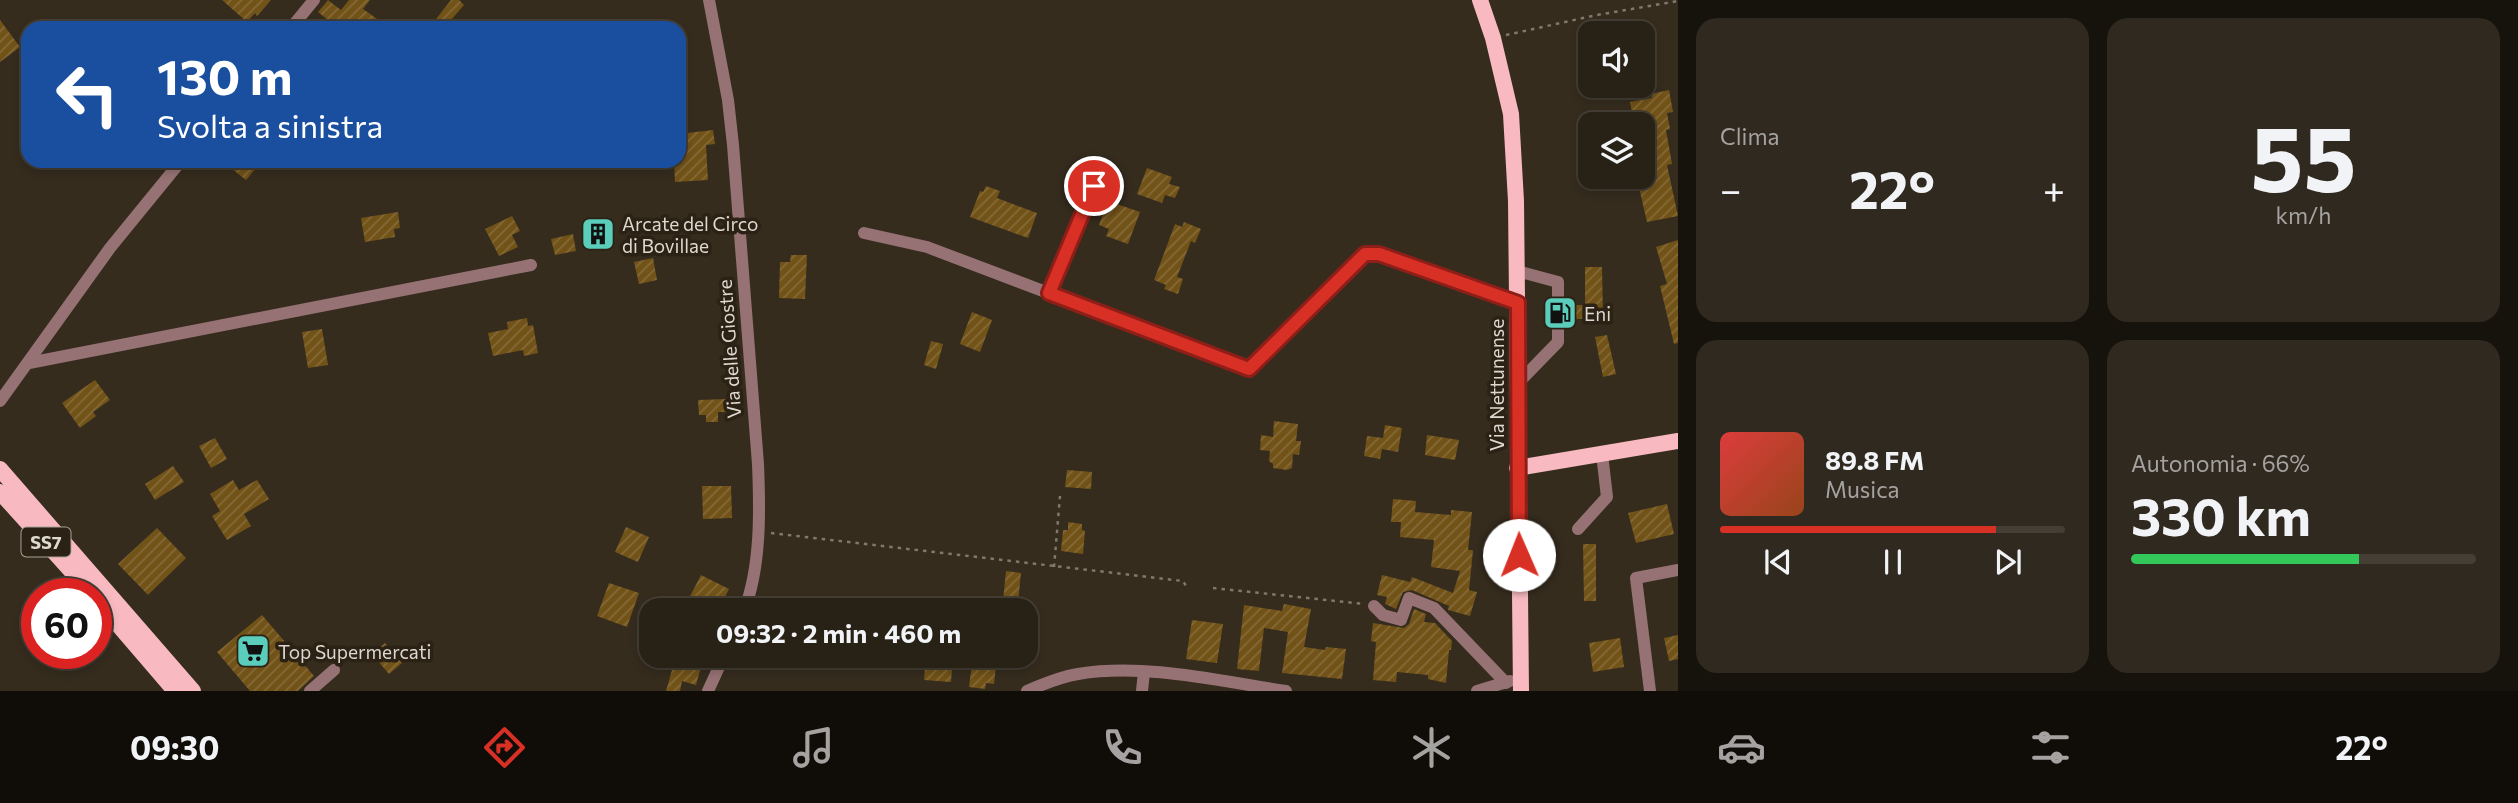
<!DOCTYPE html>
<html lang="it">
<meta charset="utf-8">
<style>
body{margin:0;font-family:Commissioner,sans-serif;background:#30291f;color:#f1f3f6;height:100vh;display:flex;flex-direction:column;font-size:26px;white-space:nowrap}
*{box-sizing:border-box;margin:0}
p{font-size:23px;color:#a5a3a1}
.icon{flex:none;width:38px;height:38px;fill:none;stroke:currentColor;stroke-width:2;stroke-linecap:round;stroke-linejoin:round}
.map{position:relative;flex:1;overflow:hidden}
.panel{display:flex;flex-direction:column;gap:18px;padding:18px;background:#16120c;width:840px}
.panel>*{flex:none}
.guide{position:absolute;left:21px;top:21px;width:665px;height:147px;border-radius:21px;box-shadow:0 4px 10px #0003,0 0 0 2px #443e35;background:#1a4fa0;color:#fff;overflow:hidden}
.buttons{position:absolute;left:1578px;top:21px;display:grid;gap:14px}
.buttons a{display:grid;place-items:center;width:77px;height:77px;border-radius:14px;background:#282116;box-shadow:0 4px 10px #0003,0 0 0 2px #443e35;font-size:35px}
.speed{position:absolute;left:21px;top:578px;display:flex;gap:14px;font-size:35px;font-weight:700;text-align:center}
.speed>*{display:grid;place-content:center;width:91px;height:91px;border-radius:50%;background:#282116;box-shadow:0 4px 10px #0003,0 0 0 2px #443e35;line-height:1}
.speed .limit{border:10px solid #d22;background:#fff;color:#111}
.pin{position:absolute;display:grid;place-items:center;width:60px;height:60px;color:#fff;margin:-30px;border:4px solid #fff;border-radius:50%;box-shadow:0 2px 7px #0007}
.me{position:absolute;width:77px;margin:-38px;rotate:359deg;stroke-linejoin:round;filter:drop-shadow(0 0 5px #0008)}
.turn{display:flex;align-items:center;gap:24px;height:147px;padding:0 21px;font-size:32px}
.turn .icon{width:91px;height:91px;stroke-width:2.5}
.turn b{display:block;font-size:49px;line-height:60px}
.big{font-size:52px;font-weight:700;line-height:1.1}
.panel .card{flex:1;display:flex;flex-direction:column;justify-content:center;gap:10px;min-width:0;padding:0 24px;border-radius:21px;background:#30291f}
.panel .dial{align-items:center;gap:0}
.dial b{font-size:91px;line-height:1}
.song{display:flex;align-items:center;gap:21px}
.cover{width:84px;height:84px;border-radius:10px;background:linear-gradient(135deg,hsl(0 70% 55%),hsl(20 70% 35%))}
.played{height:7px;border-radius:4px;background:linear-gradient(90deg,#d93025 80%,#443e35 80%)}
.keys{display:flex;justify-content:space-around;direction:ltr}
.heat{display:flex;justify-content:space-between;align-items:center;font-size:38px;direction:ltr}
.charge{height:10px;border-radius:5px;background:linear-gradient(90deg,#34c759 66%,#443e35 0)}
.panel .tiles{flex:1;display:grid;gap:18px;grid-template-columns:repeat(2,1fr)}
.trip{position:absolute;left:639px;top:598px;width:399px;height:70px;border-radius:21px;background:#282116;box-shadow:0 4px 10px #0003,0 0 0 2px #443e35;font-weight:700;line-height:70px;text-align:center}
.tabs{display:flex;height:112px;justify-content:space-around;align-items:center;background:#100d09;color:#a5a3a1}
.tabs .icon{width:49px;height:49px}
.tabs .on{color:#d93025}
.tabs b{font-size:32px;color:#f1f3f6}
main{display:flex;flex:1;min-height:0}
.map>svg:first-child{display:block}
</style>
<main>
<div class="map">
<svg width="1678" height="691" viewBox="0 0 1678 691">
<defs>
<pattern id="building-hatch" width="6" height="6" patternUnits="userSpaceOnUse" patternTransform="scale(1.75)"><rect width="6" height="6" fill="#715217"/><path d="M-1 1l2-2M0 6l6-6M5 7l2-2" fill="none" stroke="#856a38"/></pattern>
</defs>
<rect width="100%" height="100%" fill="#352c1e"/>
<g fill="url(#building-hatch)">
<polygon points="222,0 271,0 257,16 255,13 247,22"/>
<polygon points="328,0 341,10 349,0 370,0 363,9 390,28 338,28 318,12"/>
<polygon points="451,0 459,0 464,5 444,28 429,28"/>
<polygon points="0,20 20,47 0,62"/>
<polygon points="1669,90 1673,112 1667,113 1670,129 1666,130 1672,164 1667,165 1678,216 1647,222 1638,183 1651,180 1643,124 1634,124 1630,102 1652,98 1651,94"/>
<polygon points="713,130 715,144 706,145 708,180 675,182 674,161 679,161 679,134"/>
<polygon points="222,161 262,161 246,180"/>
<polygon points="1147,168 1172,177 1169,184 1180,187 1175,198 1165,195 1162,203 1137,194"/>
<polygon points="986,186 1000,191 997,198 1037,213 1028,238 970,217 980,191 983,192"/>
<polygon points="1108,201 1140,212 1128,244 1106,236 1109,229 1099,225"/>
<polygon points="398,212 400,228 394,229 395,237 365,242 361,218"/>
<polygon points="512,216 520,231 512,235 518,247 499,256 485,229"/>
<polygon points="1184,222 1201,229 1195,243 1191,241 1177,277 1183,279 1178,294 1164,289 1166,285 1154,280 1175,224 1182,227"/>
<polygon points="573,234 576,251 555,255 551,239"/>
<polygon points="1678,240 1678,343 1674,344 1660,286 1667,284 1656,247"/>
<polygon points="791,255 807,255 805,299 779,298 780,262 790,262"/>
<polygon points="653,258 657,280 639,284 634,262"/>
<polygon points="1585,267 1602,267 1603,317 1567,320 1567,305 1585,305"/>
<polygon points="972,312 992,320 980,352 960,344"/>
<polygon points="527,318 528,326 533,325 538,353 524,356 523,350 493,356 488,333 508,329 507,322"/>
<polygon points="322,329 328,365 308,368 302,332"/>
<polygon points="1607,335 1616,374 1603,377 1595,337"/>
<polygon points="931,341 943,344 936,369 924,365"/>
<polygon points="95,380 110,400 93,412 96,416 80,428 62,403"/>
<polygon points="727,399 727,412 718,412 718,422 706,422 706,415 699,415 698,400"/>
<polygon points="1274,421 1298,424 1296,441 1301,441 1299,455 1293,454 1292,468 1287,470 1273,468 1273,464 1269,461 1270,451 1260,450 1261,435 1273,437"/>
<polygon points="1385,425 1402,428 1398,452 1382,449 1380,459 1364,456 1367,436 1383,438"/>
<polygon points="1427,435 1459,440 1455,460 1425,455"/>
<polygon points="215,438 227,459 211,468 199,446"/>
<polygon points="173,466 184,482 155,500 145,484"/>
<polygon points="1067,470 1092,472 1091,489 1065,487"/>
<polygon points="233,480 239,490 257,480 269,499 244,514 251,526 227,540 212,516 220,511 210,494"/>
<polygon points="702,486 731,486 732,518 703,519"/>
<polygon points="1393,499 1416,501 1415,512 1451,515 1451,510 1472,512 1468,550 1473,550 1469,590 1477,592 1470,616 1448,610 1449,606 1412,590 1403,592 1396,609 1385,604 1387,597 1377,595 1382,575 1410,582 1412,577 1453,593 1460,571 1431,567 1434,540 1400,537 1401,522 1391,522"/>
<polygon points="1667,504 1674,534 1636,543 1628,513"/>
<polygon points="1068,522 1082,524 1082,530 1085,531 1083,554 1061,551 1063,530 1068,530"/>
<polygon points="626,527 649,537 638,562 615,552"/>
<polygon points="157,528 186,558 148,595 118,564"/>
<polygon points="1583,544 1596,544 1596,601 1584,601"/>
<polygon points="1006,571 1021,573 1018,602 1003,601"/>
<polygon points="701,575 729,589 718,611 694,611 685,606"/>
<polygon points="609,583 639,593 627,627 597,616"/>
<polygon points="1284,604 1311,609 1304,647 1325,650 1326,647 1346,649 1342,679 1282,673 1288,632 1264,628 1259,671 1237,669 1244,605 1282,611"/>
<polygon points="1414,609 1426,614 1424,622 1435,623 1452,641 1451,650 1449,650 1446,683 1428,679 1428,675 1397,672 1396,682 1373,680 1376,642 1371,641 1373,623 1404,628 1409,624"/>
<polygon points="262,615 314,676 298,691 250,691 217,652"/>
<polygon points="1192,620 1223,624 1217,663 1186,659"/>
<polygon points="1678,635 1678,659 1669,661 1664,638"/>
<polygon points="1620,638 1624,667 1593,672 1589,643"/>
<polygon points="385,643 402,663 389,674 372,654"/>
<polygon points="676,656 704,656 696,685 682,681 680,691 666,691"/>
<polygon points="926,656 953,657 951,682 924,680"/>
<polygon points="973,656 997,656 994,684 986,683 985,689 969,687"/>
</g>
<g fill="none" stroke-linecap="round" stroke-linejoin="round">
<g stroke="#80786c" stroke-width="2.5" stroke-dasharray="3.5 5" stroke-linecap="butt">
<polyline points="1506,35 1597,15 1678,1"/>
<polyline points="771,533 1183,581 1186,586"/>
<polyline points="1054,567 1060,496"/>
<polyline points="1213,588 1364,604"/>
</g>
<g stroke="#977275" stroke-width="12">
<path d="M709,0L728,100L733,145L758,464C760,512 761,566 744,611"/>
<polyline points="291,28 314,0"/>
<polyline points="864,233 927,247 1249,369 1365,254 1379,254 1518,303"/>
<polyline points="1517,271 1558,282 1558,342 1517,384"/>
<polyline points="1049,293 1094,186"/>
<polyline points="29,363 531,265"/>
<polyline points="0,401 110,248 181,161"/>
<polyline points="1578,529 1607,497 1602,454"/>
<polyline points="1374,606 1383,615 1401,620 1409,598 1434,608 1506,683"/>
<polyline points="310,691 334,670"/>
<polyline points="708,691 724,656"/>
<path d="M1027,691C1043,684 1060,677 1078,674C1145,663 1218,681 1286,691"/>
<polyline points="1142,691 1144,672"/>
<polyline points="1477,691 1510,681"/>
<polyline points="1650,691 1636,578 1678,570"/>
</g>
<g stroke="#f8bac0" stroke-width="16">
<polyline points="1480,0 1493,38 1511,114 1516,201 1521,691"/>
<polyline points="1517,468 1678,441"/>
<polyline points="0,469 193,691"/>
<polyline points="0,492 91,593"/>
<polyline points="96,599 175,691"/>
</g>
</g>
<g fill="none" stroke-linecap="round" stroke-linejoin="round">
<defs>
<polyline id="route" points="1094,186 1049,293 1249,369 1365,254 1379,254 1518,303 1519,555"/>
</defs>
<use href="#route" stroke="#8d1f18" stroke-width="18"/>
<use href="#route" stroke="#d93025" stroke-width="12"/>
</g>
<defs>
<symbol id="building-square" viewBox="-11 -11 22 22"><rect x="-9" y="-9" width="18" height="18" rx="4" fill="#5bcebb" stroke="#2b2215"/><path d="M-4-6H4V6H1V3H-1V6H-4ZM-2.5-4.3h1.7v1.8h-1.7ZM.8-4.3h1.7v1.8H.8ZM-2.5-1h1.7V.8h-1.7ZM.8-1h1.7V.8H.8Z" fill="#111"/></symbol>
<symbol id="fuel-square" viewBox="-11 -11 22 22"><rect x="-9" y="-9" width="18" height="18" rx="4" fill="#5bcebb" stroke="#2b2215"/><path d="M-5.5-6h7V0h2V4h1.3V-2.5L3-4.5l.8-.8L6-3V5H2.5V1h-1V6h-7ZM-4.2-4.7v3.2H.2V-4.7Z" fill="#111"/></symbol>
<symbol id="supermarket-square" viewBox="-11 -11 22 22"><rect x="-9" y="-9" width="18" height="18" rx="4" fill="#5bcebb" stroke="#2b2215"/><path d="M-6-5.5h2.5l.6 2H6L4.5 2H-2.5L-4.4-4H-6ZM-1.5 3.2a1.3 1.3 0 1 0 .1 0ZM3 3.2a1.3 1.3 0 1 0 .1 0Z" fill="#111"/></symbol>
</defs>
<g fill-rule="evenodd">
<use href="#building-square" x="579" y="215" width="38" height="38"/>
<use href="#fuel-square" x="1541" y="294" width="38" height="38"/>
<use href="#supermarket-square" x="234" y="632" width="38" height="38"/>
</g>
<g text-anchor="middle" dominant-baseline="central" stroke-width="7" stroke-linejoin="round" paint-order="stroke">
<rect fill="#2b2215" stroke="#a8a197" stroke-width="2" x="21.5" y="527.5" width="49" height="29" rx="5"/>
<g font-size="18" font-weight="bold" fill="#ded8cf">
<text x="46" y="542">SS7</text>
</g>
<g font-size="19" fill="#ded8cf" stroke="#2b2215" text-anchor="start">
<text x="622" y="223">Arcate del Circo<tspan x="622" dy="22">di Bovillae</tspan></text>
<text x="1584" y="313">Eni</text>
<text x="278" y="651">Top Supermercati</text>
</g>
<g font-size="19" fill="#ded8cf" stroke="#2b2215">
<text transform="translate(729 349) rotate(-94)">Via delle Giostre</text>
<text transform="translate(1496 385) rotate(-90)">Via Nettunense</text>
</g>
</g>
</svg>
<div class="buttons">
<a><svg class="icon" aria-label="sound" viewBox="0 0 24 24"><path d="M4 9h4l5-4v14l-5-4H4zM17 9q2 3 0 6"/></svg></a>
<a><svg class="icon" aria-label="layers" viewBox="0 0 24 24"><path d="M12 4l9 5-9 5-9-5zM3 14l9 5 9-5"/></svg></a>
</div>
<div class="speed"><div class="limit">60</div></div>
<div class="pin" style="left:1094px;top:186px;background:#d93025"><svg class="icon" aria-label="arrive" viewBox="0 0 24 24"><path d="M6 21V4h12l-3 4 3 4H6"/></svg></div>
<svg class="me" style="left:1519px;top:555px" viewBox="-20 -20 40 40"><circle r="19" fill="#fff"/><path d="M0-13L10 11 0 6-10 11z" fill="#d93025"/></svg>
<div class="trip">09:32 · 2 min · 460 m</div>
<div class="guide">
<div class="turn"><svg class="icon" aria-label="left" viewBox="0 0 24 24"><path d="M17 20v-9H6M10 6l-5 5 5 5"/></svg><div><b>130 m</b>Svolta a sinistra</div></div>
</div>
</div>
<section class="panel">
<div class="tiles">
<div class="card"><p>Clima</p>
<div class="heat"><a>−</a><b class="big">22°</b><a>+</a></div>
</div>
<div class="card dial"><b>55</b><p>km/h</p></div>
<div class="card">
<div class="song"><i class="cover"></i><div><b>89.8 FM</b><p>Musica</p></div></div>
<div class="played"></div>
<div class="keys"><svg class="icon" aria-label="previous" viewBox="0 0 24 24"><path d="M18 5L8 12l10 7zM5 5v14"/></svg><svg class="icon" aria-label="pause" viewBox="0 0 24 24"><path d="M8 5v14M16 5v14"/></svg><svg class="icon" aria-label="next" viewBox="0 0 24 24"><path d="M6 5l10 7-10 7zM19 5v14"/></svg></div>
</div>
<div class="card"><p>Autonomia · 66%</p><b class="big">330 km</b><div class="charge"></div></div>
</div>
</section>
</main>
<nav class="tabs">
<b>09:30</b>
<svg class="icon on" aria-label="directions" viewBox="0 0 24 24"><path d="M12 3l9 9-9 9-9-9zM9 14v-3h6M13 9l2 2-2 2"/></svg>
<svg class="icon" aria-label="music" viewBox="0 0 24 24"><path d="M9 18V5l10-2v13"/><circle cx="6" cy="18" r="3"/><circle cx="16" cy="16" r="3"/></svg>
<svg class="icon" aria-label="phone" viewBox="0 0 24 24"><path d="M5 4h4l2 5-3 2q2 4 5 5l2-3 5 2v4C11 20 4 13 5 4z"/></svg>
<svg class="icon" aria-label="climate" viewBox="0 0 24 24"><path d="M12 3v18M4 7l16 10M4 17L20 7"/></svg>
<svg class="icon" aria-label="car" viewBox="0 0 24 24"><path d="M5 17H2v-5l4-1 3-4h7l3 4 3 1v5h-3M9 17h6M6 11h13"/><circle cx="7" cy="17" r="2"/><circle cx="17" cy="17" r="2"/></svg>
<svg class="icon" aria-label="filters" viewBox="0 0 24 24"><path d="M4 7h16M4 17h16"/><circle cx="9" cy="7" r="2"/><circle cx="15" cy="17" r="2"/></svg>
<b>22°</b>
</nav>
